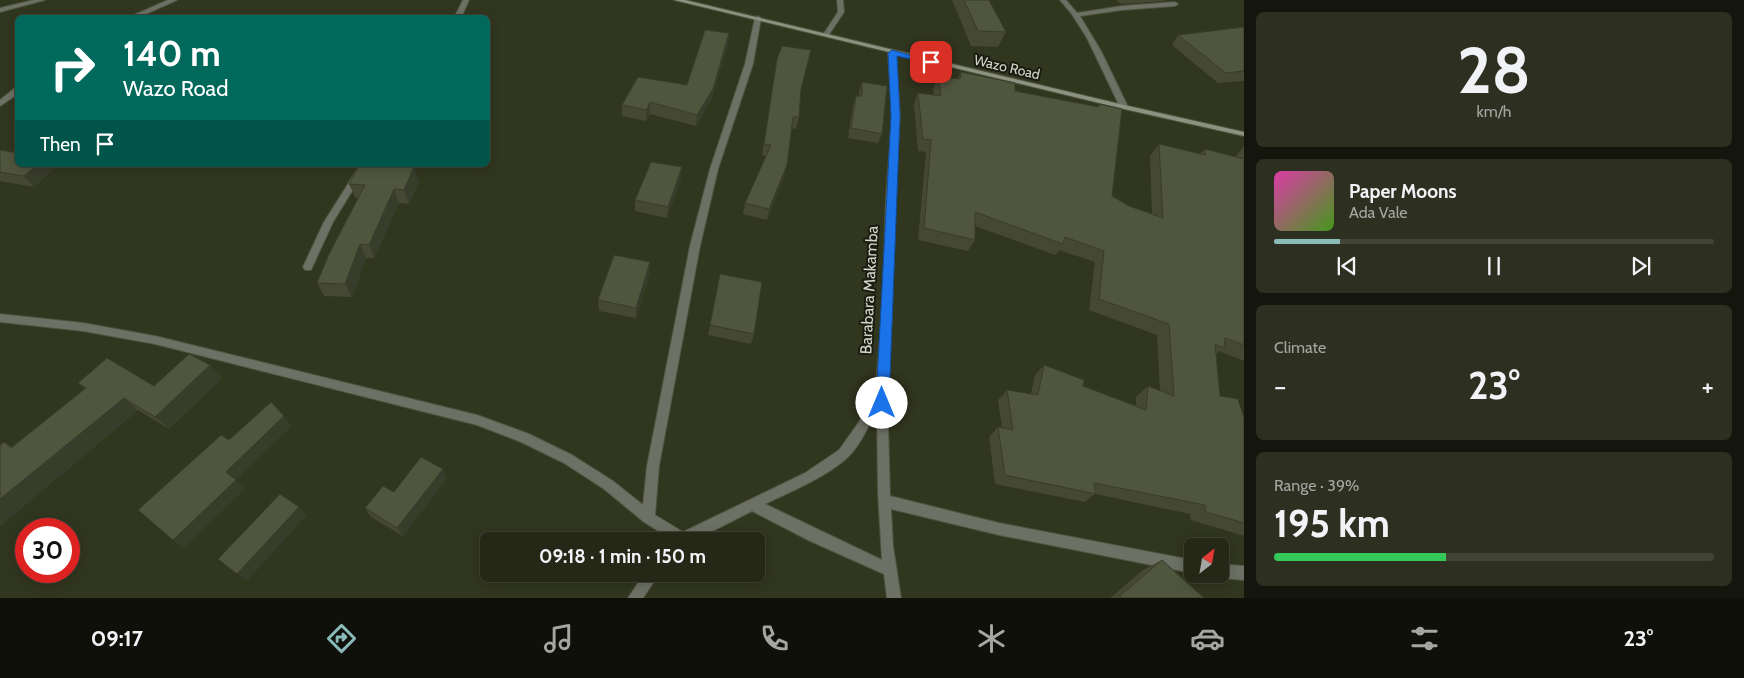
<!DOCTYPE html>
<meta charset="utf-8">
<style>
body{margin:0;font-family:Cabin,sans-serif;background:#2d3020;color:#f1f3f6;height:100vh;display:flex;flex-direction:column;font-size:19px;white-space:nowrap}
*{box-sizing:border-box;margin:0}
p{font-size:16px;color:#a3a6a1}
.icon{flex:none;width:28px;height:28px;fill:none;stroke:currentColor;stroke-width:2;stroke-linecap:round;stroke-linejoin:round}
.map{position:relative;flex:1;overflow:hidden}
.panel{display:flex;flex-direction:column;gap:12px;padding:12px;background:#14160d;width:500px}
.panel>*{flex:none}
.guide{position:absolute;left:15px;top:15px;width:475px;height:152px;border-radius:8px;box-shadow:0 2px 12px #0003,0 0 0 1px #424436;background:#00695c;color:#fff;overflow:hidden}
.needle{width:32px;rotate:31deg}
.controls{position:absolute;left:1184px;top:538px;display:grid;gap:10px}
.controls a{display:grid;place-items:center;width:45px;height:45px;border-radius:8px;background:#252817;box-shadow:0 2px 12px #0003,0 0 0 1px #424436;font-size:25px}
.speed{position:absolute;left:15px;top:518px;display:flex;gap:10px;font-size:25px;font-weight:700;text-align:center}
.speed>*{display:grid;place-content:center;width:65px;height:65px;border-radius:50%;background:#252817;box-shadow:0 2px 12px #0003,0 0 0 1px #424436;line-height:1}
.speed .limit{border:8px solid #d22;background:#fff;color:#111}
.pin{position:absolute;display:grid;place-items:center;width:42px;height:42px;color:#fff;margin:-21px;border-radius:10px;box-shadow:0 2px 8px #0006}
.me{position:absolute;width:55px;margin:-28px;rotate:0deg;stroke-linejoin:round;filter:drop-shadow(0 0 4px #0008)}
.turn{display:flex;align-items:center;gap:18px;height:105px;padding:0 25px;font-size:22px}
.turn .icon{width:65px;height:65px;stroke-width:2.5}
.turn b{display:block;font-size:35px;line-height:42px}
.then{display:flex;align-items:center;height:48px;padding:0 25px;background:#0003;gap:10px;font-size:19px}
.big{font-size:38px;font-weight:800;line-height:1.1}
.panel .widget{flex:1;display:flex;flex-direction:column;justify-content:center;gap:8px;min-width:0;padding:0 18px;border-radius:8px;background:#2d3020}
.panel .dial{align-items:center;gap:0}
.dial b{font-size:65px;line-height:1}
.song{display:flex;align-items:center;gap:15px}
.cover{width:60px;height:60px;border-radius:8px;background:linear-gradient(135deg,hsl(320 70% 55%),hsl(100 70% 35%))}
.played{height:5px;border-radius:2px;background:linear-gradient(90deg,#8bbbb9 15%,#424436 15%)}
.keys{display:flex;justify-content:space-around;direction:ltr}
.heat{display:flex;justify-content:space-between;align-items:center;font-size:28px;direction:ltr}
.charge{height:8px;border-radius:4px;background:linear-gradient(90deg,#34c759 39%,#424436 0)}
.trip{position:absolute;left:480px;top:532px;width:285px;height:50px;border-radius:8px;background:#252817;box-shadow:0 2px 12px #0003,0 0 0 1px #424436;font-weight:800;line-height:50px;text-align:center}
.tab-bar{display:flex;height:80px;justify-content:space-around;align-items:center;background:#0f1009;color:#a3a6a1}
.tab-bar .icon{width:35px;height:35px}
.tab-bar .active{color:#8bbbb9}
.tab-bar b{font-size:22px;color:#f1f3f6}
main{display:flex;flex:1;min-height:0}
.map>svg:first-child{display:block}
</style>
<main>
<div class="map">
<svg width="1244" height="598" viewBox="0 0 1244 598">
<rect width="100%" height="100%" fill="#31361f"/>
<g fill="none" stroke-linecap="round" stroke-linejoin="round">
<defs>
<polygon id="service" points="837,0 843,0 844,12 828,36 824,36 823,35 838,12"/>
<g id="minor">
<polygon points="34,0 45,0 0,12 0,8"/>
<polygon points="168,0 177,0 137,18 127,18"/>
<polygon points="463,0 469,0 461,18 454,18"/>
<polygon points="1060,0 1066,0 1077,13 1122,6 1175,2 1178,4 1175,6 1122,10 1080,16 1101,51 1128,107 1127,109 1124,109 1120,107 1087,38 1071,13"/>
<path d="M758,16L761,18L753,64L718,169L700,246L659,466L655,515L683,532L805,473L839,450L859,422L876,384L882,315L886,198L892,116L888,53L892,51L896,53L900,116L894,198L892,315L887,386L890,496L999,523L1192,560V573L999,535L891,509L893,546L901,598H887L884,574L810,541L752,511L693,541H674L644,522L604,489L564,463L521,442L477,425L155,344L83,331L0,322V314L83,323L155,336L477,415L529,434L572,455L613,481L643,505L647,466L690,246L710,169L745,64L755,18ZM877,408L878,493L882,560L765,504C790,492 826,477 847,458C860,446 870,424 877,408Z"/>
<polygon points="15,88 18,88 18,94 0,106 0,100"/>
<polygon points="360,165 368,165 333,222 311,270 305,270 303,267 324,222"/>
<polygon points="1220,564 1244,566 1244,580 1220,578 1215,576 1215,574 1220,574"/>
<polygon points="644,574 659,574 643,598 628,598"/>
</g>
<polygon id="secondary" points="674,0 685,0 1124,105 1244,132 1244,136 1124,109"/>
</defs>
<use href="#service" stroke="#4e533d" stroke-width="2"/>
<use href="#minor" stroke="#4e533d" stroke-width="2"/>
<use href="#secondary" stroke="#4e533d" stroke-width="2"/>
<use href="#service" fill="#6d7065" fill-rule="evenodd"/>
<use href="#minor" fill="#6d7065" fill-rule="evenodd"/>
<use href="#secondary" fill="#8d9280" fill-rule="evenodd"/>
</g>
<g fill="#454934">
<polygon points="952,0 989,0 1006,32 998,47 971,46"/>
<polygon points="1116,0 1165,0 1165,1 1121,4"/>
<polygon points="1244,27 1244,81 1218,83 1172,45 1178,35"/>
<polygon points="729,33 728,44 711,100 696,126 650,114 646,121 622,116 622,105 687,85"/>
<polygon points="777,59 801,89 799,117 796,129 791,128 784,176 767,220 743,214 745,203 766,156 762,155"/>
<polygon points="961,72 1015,91 1097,107 1099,104 1112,196 1129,206 1152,214 1150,156 1159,144 1200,154 1205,149 1235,157 1244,146 1244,361 1219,351 1216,354 1220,396 1244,418 1244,536 1191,520 1190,514 1095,494 1085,502 995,484 989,437 998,427 1002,428 998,400 1007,390 1031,394 1035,375 1044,365 1083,386 1136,406 1136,397 1148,386 1160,391 1157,335 1089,310 1095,262 1059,250 1055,255 975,226 975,240 968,251 918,240 926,152 918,151 914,105 918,93 934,95 933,89 938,77 958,79"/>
<polygon points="862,82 882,134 878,143 848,138 853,105 856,96 859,96 859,92"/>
<polygon points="0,150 55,168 34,187 0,181"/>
<polygon points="681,179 667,218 635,211 635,200"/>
<polygon points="419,181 409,204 399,203 374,258 366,258 352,297 324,296 317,283 358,198 355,197 349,184"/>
<polygon points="650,273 636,318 599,311 598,300"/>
<polygon points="710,325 754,334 751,344 708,335"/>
<polygon points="210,365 222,378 169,429 138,410 0,526 4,442 12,447 85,389 78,383 154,386"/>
<polygon points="447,478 403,536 371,517 365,508 394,492"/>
<polygon points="1162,560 1204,598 1110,598 1143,570"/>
</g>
<g fill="#383c2b">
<polygon points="729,33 728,44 711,100 696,126 697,115"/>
<polygon points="650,102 650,114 646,121 647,110"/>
<polygon points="37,165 52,165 55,168 34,187 24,176"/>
<polygon points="787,165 784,176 767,220 769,209"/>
<polygon points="414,167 419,181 409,204 404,190"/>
<polygon points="682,167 681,179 667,218 668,207"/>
<polygon points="394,189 399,203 374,258 369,245"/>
<polygon points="360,244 366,258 352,297 345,284"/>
<polygon points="650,262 650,273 636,318 636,308"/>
<polygon points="210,365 222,378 169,429 155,417"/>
<polygon points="124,398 138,410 0,526 0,499"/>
<polygon points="284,416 292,426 235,481 226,472"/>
<polygon points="443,469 447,478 403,536 397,528"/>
<polygon points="236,480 245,489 184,548 173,540"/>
<polygon points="299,507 307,515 247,581 237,574"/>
</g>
<g fill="#50553d" stroke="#383c2b">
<polygon points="964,0 989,0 1006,32 978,31"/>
<polygon points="1244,27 1244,71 1226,73 1178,35"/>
<polygon points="705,30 729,33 713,89 697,115 650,102 647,110 622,105 638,77 687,85"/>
<polygon points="782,46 811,50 801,89 799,117 793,117 787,165 769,209 745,203 771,145 764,144 777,59"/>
<polygon points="961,72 1015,83 1015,91 1099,107 1099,104 1122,109 1112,196 1129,206 1163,218 1159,144 1205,155 1205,149 1244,159 1244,345 1225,338 1224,348 1215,344 1220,396 1238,399 1244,418 1244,523 1206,512 1205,505 1094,483 1096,494 1005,475 998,427 1013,430 1007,390 1038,395 1044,365 1084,380 1083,386 1146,410 1148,386 1174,396 1169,324 1099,299 1104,251 1065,237 1063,244 975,212 975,240 924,228 931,140 923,139 918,93 941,96 938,77 960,79"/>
<polygon points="862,82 887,86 882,134 851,128 856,96 862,96"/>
<polygon points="0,150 18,153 18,165 37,165 24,176 0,172"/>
<polygon points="651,162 682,167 668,207 635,200"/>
<polygon points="359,165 381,165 414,167 404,190 394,189 369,245 360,244 345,284 317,283 329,254 365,185 349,184"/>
<polygon points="614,255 650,262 636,308 598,300"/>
<polygon points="720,274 762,282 754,334 710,325"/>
<polygon points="189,354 210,365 155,417 124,398 0,499 0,445 4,442 11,448 86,388 78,383 107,358 154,386"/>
<polygon points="271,402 284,416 226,472 236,480 173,540 138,510 221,435 229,440"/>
<polygon points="421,457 443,469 397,528 365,508 383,486 394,492"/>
<polygon points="280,494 299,507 237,574 218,559"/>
<polygon points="1162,560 1204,598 1121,598 1120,596"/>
</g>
<polygon fill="#1a73e8" stroke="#114b97" points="892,50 935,62 931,64 897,56 900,116 889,403 887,407 882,409 878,407 876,403 891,116 888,53"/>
<g text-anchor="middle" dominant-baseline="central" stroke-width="4" stroke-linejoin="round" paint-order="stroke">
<g font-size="14" fill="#d3d6c8" stroke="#1a1c12">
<text transform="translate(1007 67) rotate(13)">Wazo Road</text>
</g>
<g font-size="16" fill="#d3d6c8" stroke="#1a1c12">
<text transform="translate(869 290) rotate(-87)">Barabara Makamba</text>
</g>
</g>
</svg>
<div class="controls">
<a><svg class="needle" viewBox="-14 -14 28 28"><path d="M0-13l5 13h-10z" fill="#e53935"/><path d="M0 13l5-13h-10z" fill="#a3a6a1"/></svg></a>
</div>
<div class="speed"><div class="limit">30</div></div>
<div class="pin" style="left:931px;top:62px;background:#d93025"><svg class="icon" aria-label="arrive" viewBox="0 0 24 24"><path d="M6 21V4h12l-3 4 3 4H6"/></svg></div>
<svg class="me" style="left:882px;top:403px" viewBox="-20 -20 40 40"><circle r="19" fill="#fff"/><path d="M0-13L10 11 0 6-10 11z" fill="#1a73e8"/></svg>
<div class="trip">09:18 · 1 min · 150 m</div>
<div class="guide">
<div class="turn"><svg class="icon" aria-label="right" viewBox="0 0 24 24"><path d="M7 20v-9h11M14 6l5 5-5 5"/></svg><div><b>140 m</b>Wazo Road</div></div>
<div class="then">Then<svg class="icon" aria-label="arrive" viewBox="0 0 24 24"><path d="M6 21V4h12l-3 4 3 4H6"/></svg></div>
</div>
</div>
<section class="panel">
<div class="widget dial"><b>28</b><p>km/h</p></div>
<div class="widget">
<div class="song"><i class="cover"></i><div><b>Paper Moons</b><p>Ada Vale</p></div></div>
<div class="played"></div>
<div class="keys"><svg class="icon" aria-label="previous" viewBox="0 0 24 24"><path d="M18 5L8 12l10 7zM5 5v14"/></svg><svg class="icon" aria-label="pause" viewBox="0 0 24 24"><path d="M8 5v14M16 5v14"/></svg><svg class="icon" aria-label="next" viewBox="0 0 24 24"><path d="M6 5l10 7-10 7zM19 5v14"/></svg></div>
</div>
<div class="widget"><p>Climate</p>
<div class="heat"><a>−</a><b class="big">23°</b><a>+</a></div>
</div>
<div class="widget"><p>Range · 39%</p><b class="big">195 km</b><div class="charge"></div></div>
</section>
</main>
<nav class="tab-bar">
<b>09:17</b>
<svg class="icon active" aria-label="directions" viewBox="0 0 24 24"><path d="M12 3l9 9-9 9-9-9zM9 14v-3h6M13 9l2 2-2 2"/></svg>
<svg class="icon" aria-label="music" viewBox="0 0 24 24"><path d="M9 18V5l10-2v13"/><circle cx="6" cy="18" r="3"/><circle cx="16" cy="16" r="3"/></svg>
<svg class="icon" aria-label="phone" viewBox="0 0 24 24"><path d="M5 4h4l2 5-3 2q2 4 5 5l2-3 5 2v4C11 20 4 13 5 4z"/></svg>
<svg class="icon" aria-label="climate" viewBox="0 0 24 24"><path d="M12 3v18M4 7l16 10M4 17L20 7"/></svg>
<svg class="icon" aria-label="car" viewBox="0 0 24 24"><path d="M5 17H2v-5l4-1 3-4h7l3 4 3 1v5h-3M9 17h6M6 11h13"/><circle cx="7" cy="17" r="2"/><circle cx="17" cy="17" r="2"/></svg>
<svg class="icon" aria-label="filters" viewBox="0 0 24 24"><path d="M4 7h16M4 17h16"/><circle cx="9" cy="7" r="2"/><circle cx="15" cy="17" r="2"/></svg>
<b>23°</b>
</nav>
